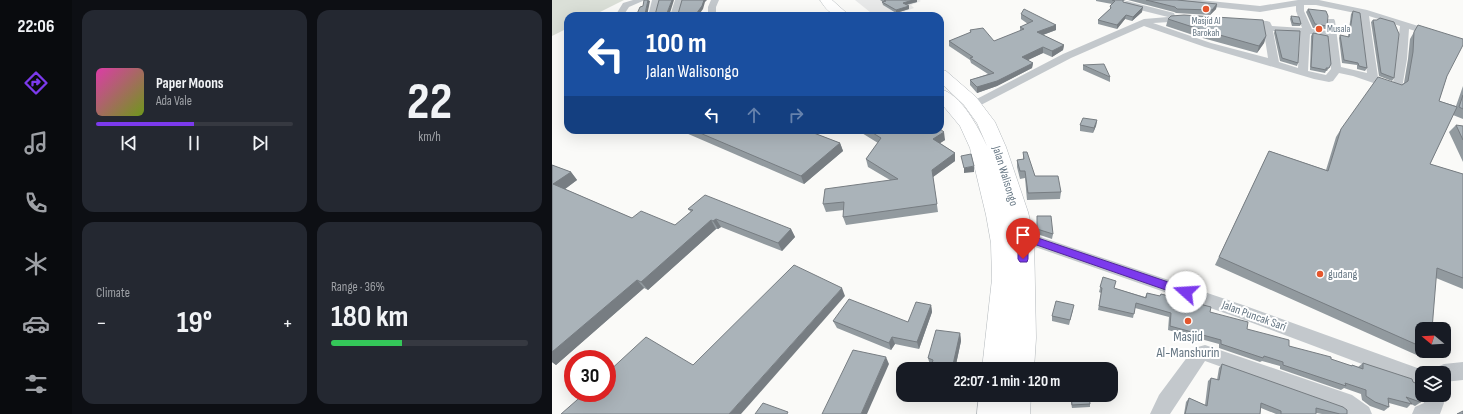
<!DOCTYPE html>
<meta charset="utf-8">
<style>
body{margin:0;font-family:"Sofia Sans Condensed",sans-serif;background:#242831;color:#f1f3f6;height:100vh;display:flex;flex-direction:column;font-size:15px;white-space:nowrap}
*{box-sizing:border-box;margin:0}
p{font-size:13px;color:#9ea1a6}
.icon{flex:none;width:22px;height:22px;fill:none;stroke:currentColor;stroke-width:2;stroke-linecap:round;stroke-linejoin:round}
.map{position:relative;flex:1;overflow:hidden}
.panel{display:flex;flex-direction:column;gap:10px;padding:10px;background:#0d0f14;width:480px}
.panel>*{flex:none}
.banner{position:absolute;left:12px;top:12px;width:380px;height:122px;border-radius:12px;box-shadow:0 4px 16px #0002;background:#1a4fa0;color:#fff;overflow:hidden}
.needle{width:26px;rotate:288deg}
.fabs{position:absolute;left:863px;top:322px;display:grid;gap:8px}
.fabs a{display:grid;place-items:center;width:36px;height:36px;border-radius:8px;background:#171b24;box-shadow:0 4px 16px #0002;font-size:20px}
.speed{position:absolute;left:12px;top:350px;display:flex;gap:8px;font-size:20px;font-weight:700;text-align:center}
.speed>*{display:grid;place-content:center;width:52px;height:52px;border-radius:50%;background:#171b24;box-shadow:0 4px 16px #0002;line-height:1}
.speed .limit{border:6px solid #d22;background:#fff;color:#111}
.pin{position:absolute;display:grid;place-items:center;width:34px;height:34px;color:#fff;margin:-41px -17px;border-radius:50% 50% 50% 0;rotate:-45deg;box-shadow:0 0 4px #0007}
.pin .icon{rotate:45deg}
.me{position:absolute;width:44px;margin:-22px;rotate:289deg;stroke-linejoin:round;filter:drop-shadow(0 0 3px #0008)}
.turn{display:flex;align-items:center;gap:14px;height:84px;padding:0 16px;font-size:18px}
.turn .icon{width:52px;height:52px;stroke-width:2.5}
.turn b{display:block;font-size:28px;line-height:34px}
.lanes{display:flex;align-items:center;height:38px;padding:0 16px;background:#0003;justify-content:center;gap:20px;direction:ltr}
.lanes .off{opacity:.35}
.big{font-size:30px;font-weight:700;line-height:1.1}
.panel .widget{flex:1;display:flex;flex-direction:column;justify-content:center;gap:6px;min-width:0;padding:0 14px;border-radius:12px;background:#242831}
.panel .dial{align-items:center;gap:0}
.dial b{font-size:52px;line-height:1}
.song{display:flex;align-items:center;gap:12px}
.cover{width:48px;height:48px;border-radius:6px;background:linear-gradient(135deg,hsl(320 70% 55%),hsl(80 70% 35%))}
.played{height:4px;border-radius:2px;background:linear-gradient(90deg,#7c3aed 50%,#363941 50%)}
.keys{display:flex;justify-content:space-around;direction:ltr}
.heat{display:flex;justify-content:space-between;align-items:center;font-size:22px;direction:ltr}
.charge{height:6px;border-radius:3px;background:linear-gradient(90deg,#34c759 36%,#363941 0)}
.panel .tiles{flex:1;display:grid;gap:10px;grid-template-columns:repeat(2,1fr)}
.trip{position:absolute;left:344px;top:362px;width:222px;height:40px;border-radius:12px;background:#171b24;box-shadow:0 4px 16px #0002;font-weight:700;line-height:40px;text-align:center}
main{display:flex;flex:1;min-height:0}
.tabs{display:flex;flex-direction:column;width:72px;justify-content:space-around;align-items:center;background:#090b0e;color:#9ea1a6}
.tabs .icon{width:28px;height:28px}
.tabs .selected{color:#7c3aed}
.tabs b{font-size:18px;color:#f1f3f6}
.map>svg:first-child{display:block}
</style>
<main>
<nav class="tabs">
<b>22:06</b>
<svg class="icon selected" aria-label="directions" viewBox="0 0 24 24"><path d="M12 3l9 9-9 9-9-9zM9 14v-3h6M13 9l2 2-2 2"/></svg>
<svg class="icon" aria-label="music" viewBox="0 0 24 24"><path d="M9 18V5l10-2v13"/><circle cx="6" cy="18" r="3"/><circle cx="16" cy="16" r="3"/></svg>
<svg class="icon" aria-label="phone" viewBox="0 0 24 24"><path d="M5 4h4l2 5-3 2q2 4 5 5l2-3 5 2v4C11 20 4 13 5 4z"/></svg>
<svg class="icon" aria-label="climate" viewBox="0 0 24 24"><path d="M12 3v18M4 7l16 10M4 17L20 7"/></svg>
<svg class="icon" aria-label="car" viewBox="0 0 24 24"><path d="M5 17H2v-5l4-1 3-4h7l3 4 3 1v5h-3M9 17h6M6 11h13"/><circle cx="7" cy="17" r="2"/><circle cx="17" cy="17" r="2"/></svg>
<svg class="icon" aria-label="filters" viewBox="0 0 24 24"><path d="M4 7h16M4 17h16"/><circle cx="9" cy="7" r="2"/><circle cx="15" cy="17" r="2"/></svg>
</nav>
<section class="panel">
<div class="tiles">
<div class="widget">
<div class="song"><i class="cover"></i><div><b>Paper Moons</b><p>Ada Vale</p></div></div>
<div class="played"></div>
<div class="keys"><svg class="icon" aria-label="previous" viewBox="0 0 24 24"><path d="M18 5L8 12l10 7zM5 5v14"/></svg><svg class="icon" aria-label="pause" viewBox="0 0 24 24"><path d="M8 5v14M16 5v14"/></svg><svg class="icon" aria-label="next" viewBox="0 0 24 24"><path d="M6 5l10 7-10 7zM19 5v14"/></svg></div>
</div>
<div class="widget dial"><b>22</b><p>km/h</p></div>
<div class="widget"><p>Climate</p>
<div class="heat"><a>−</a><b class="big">19°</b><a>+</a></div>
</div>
<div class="widget"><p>Range · 36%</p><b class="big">180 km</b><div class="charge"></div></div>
</div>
</section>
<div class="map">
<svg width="911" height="414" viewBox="0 0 911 414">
<rect width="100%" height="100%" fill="#fafaf8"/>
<polygon fill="#e8e9e9" points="303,0 367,0 369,1 359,5 362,8 340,16 323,16"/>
<polygon fill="#dadfd7" points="0,0 72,0 40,16 16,16 16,28 0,36"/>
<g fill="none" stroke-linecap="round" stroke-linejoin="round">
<defs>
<g id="highway">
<path d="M268,0H280L298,16C281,16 277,14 268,0Z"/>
<path d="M388,69L394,71L424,97L443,122L454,147L476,212L482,237L484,338L482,369H430L440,279L439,243L434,215L418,148L408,126L388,102V89C409,94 426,127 435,146L425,123L412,105L388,82Z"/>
<polygon points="427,395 479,395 478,414 425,414"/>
</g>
</defs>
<use href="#highway" stroke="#b4b9bd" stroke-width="1"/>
<g fill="#c3c8cc" fill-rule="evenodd">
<polygon points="81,0 93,0 77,7 71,16 63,16 71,3"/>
<polygon points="100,0 108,0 104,16 96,16"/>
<polygon points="123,0 131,0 126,16 118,16"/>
<polygon points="159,0 167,0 164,7 164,16 156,16 156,7"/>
<path d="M621,0H648L708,6L746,0H767L815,10L911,40V46L857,29L855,59L850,88L845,91L801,76L787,73L781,81L777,82L762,79L653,47L592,26L519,58L425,107L421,108L415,105L417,103L511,54L592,19L616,17L572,6L571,4L572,2L575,1L622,13L623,16L635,15L639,18L635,21L601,23L659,43L716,58L711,26L691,24L689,22L691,20L715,21L718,22L720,26L750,28L744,11V6L708,12L625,3ZM752,5H764L808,14L815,73L789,67L783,21L782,19H776L775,21V31L760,29L752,11ZM817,16L848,26L841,83L826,77ZM721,31L748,33L746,68L727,62ZM758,34L776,37L779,69L774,75L756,71Z"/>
<polygon points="471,231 691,305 871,370 875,373 870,373 870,390 858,382 687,318 466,241 464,237 466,233"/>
<polygon points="653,345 800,395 817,407 820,414 793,414 787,409 653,361 618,414 598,414 607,395 642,348"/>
<polygon points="911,362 911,380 892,382 892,373 883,373 885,367 892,364"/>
<polygon points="870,395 890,395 892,403 888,414 860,414 863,407 872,403"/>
</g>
<use href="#highway" fill="#fff" fill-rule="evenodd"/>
</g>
<g fill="#929a9f">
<polygon points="328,0 365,0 365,2 355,5 357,6 357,9 344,13 331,5 330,2 331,2"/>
<polygon points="544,0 574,0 571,1 571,2 590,12 580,21 573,19 565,29 546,24 546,20 558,9 558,6 560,4 544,1"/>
<polygon points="576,0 625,0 665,4 664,9 658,15 624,13 622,12"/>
<polygon points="756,9 775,26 774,29 761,28 754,12"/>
<polygon points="801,11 815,68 813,71 805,69 805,65 790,63 787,38 788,35 796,37 799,14"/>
<polygon points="469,14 504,25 504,30 491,35 512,45 511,50 500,57 491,53 475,60 481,63 480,68 445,86 425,93 418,85 418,80 436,74 419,63 418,60 397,46 397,41 418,33 418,30 442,41 468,31 468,27 476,24 469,19"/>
<polygon points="739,16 749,24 748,26 740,26 738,19"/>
<polygon points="616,19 714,36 712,43 705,53 647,37 614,26"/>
<polygon points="821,20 842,78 840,81 827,76 819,22"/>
<polygon points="866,25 895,76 887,101 904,106 911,86 911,119 901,115 878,164 911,174 911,289 884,278 870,329 870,351 877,351 869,357 663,265 717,151 774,170 784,137 789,129 852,83 856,59 858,39"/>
<polygon points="723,30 746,63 745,66 728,61 722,33"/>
<polygon points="761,33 779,64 775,71 774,71 773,73 758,70 759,36"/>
<polygon points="531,65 558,77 558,82 531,70"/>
<polygon points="545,120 544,126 541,133 528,131 528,125"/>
<polygon points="904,125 911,126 911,162 897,132"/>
<polygon points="132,130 254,130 288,143 291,151 252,184 134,133"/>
<polygon points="305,130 388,130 393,140 388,143 403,153 403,161 381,177 386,212 294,225 291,217 292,210 274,212 271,204 338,180 316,167 314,159 326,143"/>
<polygon points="471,152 483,176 509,192 508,199 475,200 473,178 468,179 465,167 465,160 471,159"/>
<polygon points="0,165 19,172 25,180 13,189 80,218 123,225 139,212 136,209 239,229 243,237 230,251 169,227 166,229 164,229 96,290 92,288 4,365 0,362"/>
<polygon points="485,216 501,234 500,239 485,234"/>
<polygon points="551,277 562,288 593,297 595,293 608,296 609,294 658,312 695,329 737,346 799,366 800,365 806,367 811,363 861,382 876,398 870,402 869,402 863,406 859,404 855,408 837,403 837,407 832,411 818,406 810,400 809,394 792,388 789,390 728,369 728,366 710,361 708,362 667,348 667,344 616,330 617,317 583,308 581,318 546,310 549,293 547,292"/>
<polygon points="379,305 380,312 367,349 343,344 339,350 285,328 281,321 356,322"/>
<polygon points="521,310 517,325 500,321 500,316"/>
<polygon points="408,333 409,341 403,369 374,369 379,367 380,366 378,365 376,358"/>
<polygon points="670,364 795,414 770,414 764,413 764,414 724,414 709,408 708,414 632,414 634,402 637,398 653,405 656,381 659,378 665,380 667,368"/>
<polygon points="370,395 397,395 396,400 370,396"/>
<polygon points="502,395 513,395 513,396"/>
<polygon points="519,395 538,404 538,407 520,408 518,397"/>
</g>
<g fill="#777d82">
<polygon points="96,0 98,1 95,16 93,14"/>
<polygon points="120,0 122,0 117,16 115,13"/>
<polygon points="152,0 155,0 153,2 151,9 146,16 144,14"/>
<polygon points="361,0 365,0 365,2 352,5 351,3"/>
<polygon points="665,4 664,9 658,15 660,10"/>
<polygon points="357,6 357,9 344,13 344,10"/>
<polygon points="591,7 590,12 580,21 581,17"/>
<polygon points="574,15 573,19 565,29 565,25"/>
<polygon points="504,25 504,30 485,37 485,32"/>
<polygon points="714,36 712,43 705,53 707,46"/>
<polygon points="512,45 511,50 500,57 500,51"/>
<polygon points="491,47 491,53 470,63 470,57"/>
<polygon points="481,63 480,68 445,86 425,93 425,87"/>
<polygon points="545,120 544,126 541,133 542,128"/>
<polygon points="392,132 393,140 382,147 381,139"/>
<polygon points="288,143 291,151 252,184 249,176"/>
<polygon points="403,153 403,161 381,177 386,212 380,170"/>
<polygon points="422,166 422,172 412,173 412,168"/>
<polygon points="19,172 25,180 9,192 1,184"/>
<polygon points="164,219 169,227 166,229 161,221"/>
<polygon points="159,220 164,229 96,290 89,282"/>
<polygon points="239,229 243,237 230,251 226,243"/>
<polygon points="85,280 92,288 4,365 0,362 0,352"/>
<polygon points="290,288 293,296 189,414 177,414"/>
<polygon points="379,305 380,312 367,349 365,342"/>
<polygon points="408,333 409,341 403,369 400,369"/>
<polygon points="340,337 343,344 339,350 337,343"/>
<polygon points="334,357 337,364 315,414 309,414"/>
<polygon points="395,395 397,395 396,400"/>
</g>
<g fill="#aab3b9" stroke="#777d82">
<polygon points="92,0 96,0 93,14 103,15 107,0 120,0 115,13 117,15 126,14 130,0 152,0 150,6 144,14 151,14 150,16 84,16 88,7 91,6"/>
<polygon points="332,0 361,0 351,3 357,6 344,10 330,2 334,1"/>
<polygon points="560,0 571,0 571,2 591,7 581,17 574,15 565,25 546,20 559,8 558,6 563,1"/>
<polygon points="594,0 625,0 665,4 660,10 625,9 623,7"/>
<polygon points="472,9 504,25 485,32 512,45 500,51 491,47 470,57 481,63 445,81 425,87 418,80 442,73 418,58 421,57 397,41 419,32 418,30 431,28 442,41 472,29 468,27 481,21 469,14"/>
<polygon points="756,9 774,11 776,16 775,26 763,24"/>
<polygon points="801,11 808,13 815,68 807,66 806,63 792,60 788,35 797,37"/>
<polygon points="280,14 282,16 274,16"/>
<polygon points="632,15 711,20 714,36 707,46 650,30 616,19 619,16"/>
<polygon points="739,16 747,17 749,24 741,23"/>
<polygon points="828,18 842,22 847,34 842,78 829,73 821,20 825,20"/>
<polygon points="866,25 911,39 911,45 895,76 887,101 905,107 878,164 911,174 911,278 885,268 880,329 870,329 870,347 667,257 717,151 776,171 789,129 826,77 850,85 856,81 861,52 862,32"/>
<polygon points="723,30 748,31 746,63 730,58"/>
<polygon points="761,33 776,36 779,64 777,68 774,68 774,70 759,67"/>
<polygon points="552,64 558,77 531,65"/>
<polygon points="911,95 911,109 907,107"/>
<polygon points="531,118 545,120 542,128 528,125"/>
<polygon points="904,125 911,126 911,140"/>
<polygon points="388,129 392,132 381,139 403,153 380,170 385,204 291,217 292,202 271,204 273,189 346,179 314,159 329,138 316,130 388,130"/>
<polygon points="141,130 254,130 288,143 249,176"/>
<polygon points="471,152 475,152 483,176 506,176 509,192 476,193 473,171 468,171 465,160 472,159"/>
<polygon points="419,154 422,166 412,168 409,156"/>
<polygon points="0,165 19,172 1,184 80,218 89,211 123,225 141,210 136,209 153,195 239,229 226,243 164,219 161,221 159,220 89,282 85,280 0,352"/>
<polygon points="485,216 499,216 501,234 485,229"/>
<polygon points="242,265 290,288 177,414 9,414 33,393 55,393 55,373 94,337 141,365"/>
<polygon points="551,277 564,281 562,288 594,298 595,293 608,296 609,294 659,307 658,312 696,322 695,329 737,340 737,346 779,357 779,359 800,366 800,365 811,369 811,363 860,379 861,382 870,386 870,395 875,395 876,398 872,398 872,400 868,402 854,397 860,404 836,398 837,407 823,402 814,396 814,390 793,383 794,386 731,365 731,362 712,356 711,358 669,344 669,340 618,326 619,313 584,303 582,314 547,306 550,288 548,287"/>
<polygon points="297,299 356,322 364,302 379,305 365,342 340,337 337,343 281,321"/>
<polygon points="504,301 522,305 518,320 500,316"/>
<polygon points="384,330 408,333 400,369 374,369 374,366 379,367 381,360 376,358"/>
<polygon points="301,350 334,357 309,414 270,414"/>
<polygon points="670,364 791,407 795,410 795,414 788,414 764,408 764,414 729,414 729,411 709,403 708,414 633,414 637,398 655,406 659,378 667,380"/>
<polygon points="519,395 537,395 538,404 520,405"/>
<polygon points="211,403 236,412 235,414 203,414"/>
<polygon points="911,411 911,414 905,414"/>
</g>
<polygon fill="#7c3aed" stroke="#51269a" points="471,233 637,289 639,292 637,295 634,297 476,242 476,259 475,262 468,262 466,259 466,236 468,234"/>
<g fill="#e4572e" stroke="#fff" stroke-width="1.5">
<circle cx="654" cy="9" r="4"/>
<circle cx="767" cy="29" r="4"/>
<circle cx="768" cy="274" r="4"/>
<circle cx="636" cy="321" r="4"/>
</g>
<g text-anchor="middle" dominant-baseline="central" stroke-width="4" stroke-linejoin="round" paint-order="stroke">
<g font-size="10" fill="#657683" stroke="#fff">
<text x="654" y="21">Masjid Al<tspan x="654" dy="12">Barokah</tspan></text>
<text x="775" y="29" text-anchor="start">Musala</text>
</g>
<g font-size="12" fill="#657683" stroke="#fff">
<text transform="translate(453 176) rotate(73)">Jalan Walisongo</text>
<text transform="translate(702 316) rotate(20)">Jalan Puncak Sari</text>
</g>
<g font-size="12" fill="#657683" stroke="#fff" text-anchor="start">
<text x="776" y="274">gudang</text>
</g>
<g font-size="14" fill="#657683" stroke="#fff">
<text x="636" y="336">Masjid<tspan x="636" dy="16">Al-Manshurin</tspan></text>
</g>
</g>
</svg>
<div class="fabs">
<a><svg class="needle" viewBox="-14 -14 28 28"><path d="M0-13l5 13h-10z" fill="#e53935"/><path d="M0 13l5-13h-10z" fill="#9ea1a6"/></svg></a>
<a><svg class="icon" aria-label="layers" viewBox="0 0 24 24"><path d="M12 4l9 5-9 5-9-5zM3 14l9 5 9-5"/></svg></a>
</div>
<div class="speed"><div class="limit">30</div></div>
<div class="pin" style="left:471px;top:259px;background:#d93025"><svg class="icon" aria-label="arrive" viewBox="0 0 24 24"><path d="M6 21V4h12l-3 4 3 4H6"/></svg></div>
<svg class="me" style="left:634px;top:292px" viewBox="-20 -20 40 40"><circle r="19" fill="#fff"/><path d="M0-13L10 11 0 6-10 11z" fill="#7c3aed"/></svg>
<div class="trip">22:07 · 1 min · 120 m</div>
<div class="banner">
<div class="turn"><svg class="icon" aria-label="left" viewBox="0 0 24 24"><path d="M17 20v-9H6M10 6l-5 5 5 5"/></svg><div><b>100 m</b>Jalan Walisongo</div></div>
<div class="lanes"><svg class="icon" aria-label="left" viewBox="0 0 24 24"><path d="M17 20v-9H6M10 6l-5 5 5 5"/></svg><svg class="icon off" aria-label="ahead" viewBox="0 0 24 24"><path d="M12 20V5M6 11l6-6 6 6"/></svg><svg class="icon off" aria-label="right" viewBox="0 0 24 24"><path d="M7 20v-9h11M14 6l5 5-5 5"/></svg></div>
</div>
</div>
</main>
